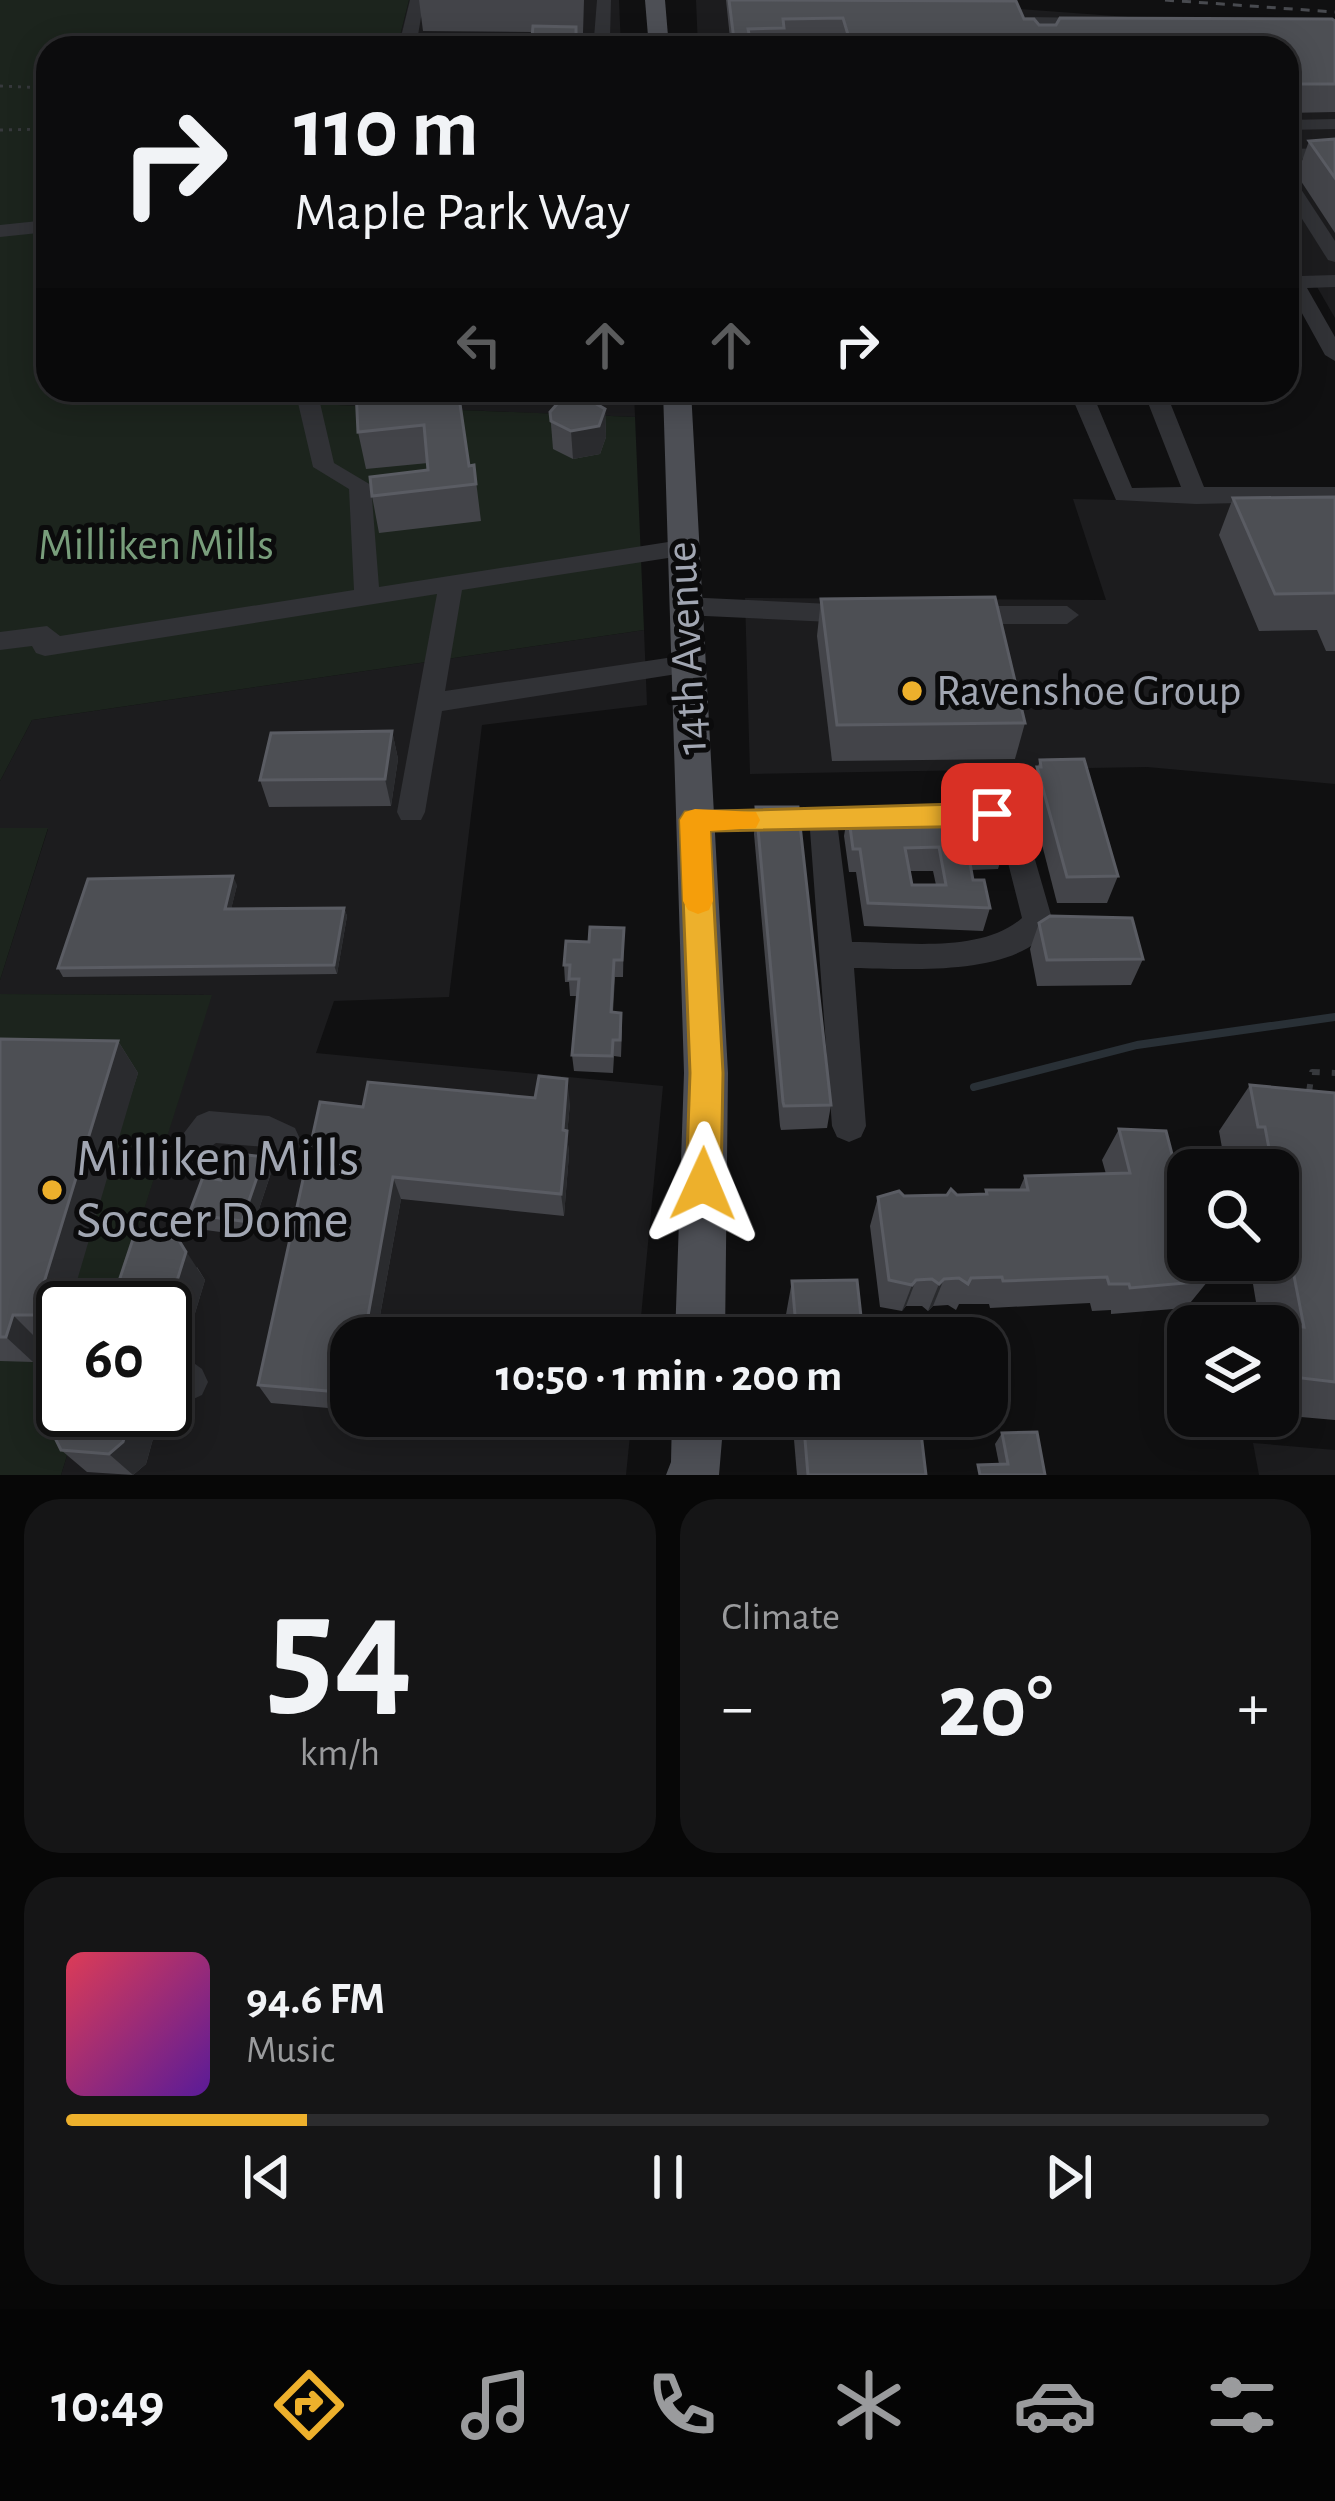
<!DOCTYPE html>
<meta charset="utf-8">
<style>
body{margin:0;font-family:"Alegreya Sans",sans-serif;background:#151516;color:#f1f3f6;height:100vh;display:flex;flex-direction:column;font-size:45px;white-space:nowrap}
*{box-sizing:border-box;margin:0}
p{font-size:39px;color:#9a9b9d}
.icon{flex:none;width:66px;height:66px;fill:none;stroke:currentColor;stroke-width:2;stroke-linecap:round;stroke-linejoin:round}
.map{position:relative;height:1475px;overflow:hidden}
.panel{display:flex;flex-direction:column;gap:24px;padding:24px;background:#070707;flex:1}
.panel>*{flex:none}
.top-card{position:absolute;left:36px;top:36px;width:1263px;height:366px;border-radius:36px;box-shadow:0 6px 30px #0003,0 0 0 3px #2c2c2e;background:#0c0c0d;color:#f1f3f6;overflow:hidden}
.buttons{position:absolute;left:1167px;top:1149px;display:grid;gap:24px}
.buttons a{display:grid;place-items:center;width:132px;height:132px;border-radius:24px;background:#0c0c0d;box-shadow:0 6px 30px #0003,0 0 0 3px #2c2c2e;font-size:60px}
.speed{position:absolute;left:36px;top:1281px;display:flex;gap:24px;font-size:60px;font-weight:700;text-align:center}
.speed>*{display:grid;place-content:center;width:156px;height:156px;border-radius:50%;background:#0c0c0d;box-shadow:0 6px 30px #0003,0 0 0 3px #2c2c2e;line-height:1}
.speed .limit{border:6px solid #111;border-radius:18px;background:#fff;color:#111}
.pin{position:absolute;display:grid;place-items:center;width:102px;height:102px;color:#fff;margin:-51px;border-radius:24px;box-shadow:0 6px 18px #0006}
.me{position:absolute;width:132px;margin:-66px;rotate:1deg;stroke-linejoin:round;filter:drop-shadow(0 0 9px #0008)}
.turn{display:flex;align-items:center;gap:42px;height:252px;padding:0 60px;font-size:54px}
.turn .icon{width:156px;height:156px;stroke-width:2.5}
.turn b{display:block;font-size:84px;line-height:102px}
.lanes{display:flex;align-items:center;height:114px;padding:0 60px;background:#0003;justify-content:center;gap:60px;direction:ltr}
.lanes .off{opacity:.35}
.big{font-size:90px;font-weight:700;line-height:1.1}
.panel .card{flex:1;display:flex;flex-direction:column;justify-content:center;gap:18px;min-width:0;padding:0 42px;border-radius:36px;background:#151516}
.panel .dial{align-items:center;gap:0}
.dial b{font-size:156px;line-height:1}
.song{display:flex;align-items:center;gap:36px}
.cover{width:144px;height:144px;border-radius:18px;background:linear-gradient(135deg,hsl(350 70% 55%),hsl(270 70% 35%))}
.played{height:12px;border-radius:6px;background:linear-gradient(90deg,#edb02c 20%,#2c2c2e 20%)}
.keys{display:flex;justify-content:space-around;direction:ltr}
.heat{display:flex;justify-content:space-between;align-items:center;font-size:66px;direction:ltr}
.panel .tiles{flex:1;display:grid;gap:24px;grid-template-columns:1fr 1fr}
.card:last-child{grid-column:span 2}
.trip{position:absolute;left:330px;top:1317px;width:678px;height:120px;border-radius:36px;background:#0c0c0d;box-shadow:0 6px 30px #0003,0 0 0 3px #2c2c2e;font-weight:700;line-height:120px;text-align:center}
.tab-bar{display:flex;height:192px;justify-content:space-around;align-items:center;background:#050505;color:#9a9b9d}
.tab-bar .icon{width:84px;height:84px}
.tab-bar .current{color:#edb02c}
.tab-bar b{font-size:54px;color:#f1f3f6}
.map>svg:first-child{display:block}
</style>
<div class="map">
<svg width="1335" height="1475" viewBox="0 0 1335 1475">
<rect width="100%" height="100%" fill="#101011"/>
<g fill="#1c1c1e">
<polygon points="409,0 619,0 621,48 397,48"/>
<polygon points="696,0 898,0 1335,32 1335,318 1313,280 1287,280 1287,48 698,48"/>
<polygon points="315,390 634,390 635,417 312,404"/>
<polygon points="1073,499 1335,505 1335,784 1147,767 750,774 745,598 1106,600"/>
<polygon points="644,630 647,705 482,725 449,997 334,1001 316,1053 663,1086 639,1338 351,1338 351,1416 632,1416 626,1475 61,1475 81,1410 165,1410 165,1308 113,1308 211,995 0,994 0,980 48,829 0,828 0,781 32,720"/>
<polygon points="1253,1443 1335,1450 1335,1475 1259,1475"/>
</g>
<g fill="#1c241d">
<polygon points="0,0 409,0 397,48 48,48 48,390 315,390 313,404 635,417 644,630 32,720 0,781"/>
<polygon points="0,828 48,828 0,980"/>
<polygon points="0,994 212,995 113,1308 63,1308 63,1410 81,1410 61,1475 0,1475"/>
</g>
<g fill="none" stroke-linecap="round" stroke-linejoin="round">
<polyline stroke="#293036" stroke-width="8" points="974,1087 1137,1045 1335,1017"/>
<g stroke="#37393d" stroke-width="3" stroke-dasharray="3 6" stroke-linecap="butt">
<polyline points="166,48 170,43"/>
<polyline points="0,86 48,88"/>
<polyline points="0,130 48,129"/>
</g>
<polyline stroke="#37393d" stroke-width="6" stroke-dasharray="8 12" stroke-linecap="butt" points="1309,1092 1312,1072 1335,1073"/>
<g fill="#313236" fill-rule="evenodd">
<polygon points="410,0 424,0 418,35 594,38 597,0 611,0 610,38 659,38 667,43 659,48 415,45 401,37"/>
<polygon points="1025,17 1095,18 1103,23 1095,28 1040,25 1050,48 1034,48"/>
<polygon points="1335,119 1335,129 1287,130 1287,120"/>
<polygon points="1335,148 1335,158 1287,159 1287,149"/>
<polygon points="1287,176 1293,177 1335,241 1335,262 1328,260 1287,195"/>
<polygon points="48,220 48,232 0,237 0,225"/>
<polygon points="1287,263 1294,265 1301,276 1335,275 1335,287 1307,288 1335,337 1335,361 1325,355 1287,286"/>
<polygon points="295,390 317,390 334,463 371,485 379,587 681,540 693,548 681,556 462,590 445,691 687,655 700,664 696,671 442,711 425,812 421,820 401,820 397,812 437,594 45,656 36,653 32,646 0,650 0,632 47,626 60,636 354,590 349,489 313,467"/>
<polygon points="1084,390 1106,390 1096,402 1132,488 1181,487 1143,390 1165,390 1204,487 1335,487 1335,501 1196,504 1116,500 1074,402"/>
<polygon points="684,597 852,605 864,614 852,623 684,615 672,606"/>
<polygon points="963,606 1067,606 1079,615 1067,624 963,624 951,615"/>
<path d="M991,803L1025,825L1053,922C1026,978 907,969 854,968L866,1126L861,1137L849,1142L837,1137L832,1126L810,830L695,831L685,828L681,820L685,812L695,809L891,810L895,818L891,826L838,830L852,942C903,942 981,954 1022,918L1002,839L985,825L957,823L953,815L957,807Z"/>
<polygon points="209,1111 269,1116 295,1128 300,1139 295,1150 283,1155 266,1147 216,1143 194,1158 182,1153 177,1142 197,1116"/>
<polygon points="165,1342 202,1369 208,1382 202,1395 189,1401 165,1386"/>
</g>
<g fill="#4d4f55" fill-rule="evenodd">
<polygon points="645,0 665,0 669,48 649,48"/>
<polygon points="663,390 691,390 728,1073 725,1338 675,1338 684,1073"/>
<polygon points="672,1416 724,1416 719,1475 666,1475 671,1462"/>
</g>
<polyline stroke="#484a4f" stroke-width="3" stroke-dasharray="9 8" stroke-linecap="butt" points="1165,0 1335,12"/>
</g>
<g fill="#434449" fill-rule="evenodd">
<polygon points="419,0 584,0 583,33 576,33 577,48 531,48 533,32 423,31"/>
<polygon points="726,0 934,0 935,2 1024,19 1039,25 1335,21 1335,112 1287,113 1287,48 841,48 841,46 731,48"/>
<polygon points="1335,139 1335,233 1297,175 1309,141"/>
<polygon points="458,390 469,466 474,465 481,521 379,533 372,496 428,470 428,463 366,469 358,432"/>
<polygon points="605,409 606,437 600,454 573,459 553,449 550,412"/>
<polygon points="1335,497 1335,651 1326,651 1317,630 1259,631 1219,535 1233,498"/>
<polygon points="821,599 1025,723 1015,759 832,761 817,636"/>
<polygon points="392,731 398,759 391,806 269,807 260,780"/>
<polygon points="1040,760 1118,876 1107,903 1057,903 1029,794"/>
<polygon points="756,807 831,1105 827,1128 781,1130 780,1126 754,834"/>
<path d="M848,812L1005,846L998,869L971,870L973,880L990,908L983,931L864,926L856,872H849L844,836ZM909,871H933L936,885H912Z"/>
<polygon points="237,885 231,909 344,908 347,916 337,974 63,977 58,968"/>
<polygon points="1039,923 1143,959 1131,985 1037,986 1030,949"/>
<polygon points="624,928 623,977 615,977 613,1012 622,1029 621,1057 614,1056 613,1073 574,1071 572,1055 577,996 570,996 569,982 565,982 564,965 589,942"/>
<polygon points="0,1039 118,1041 138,1073 63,1308 63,1329 60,1341 39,1341 33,1362 0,1361"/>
<polygon points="1250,1085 1335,1093 1335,1420 1278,1415 1278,1326 1260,1326 1249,1260 1278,1260 1278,1170 1226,1170 1219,1131"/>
<polygon points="570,1103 567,1135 569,1154 564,1216 401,1199 376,1338 351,1338 351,1410 271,1403 258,1385 363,1107"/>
<polygon points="1119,1129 1188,1216 1208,1281 1186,1308 1111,1314 1111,1310 1092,1311 1090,1303 990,1308 989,1304 959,1304 956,1310 948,1305 933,1306 928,1311 922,1306 906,1306 902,1311 880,1307 870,1226 878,1197 985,1194 986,1190 1019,1190 1025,1176 1106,1174 1102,1160"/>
<polygon points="271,1173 250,1236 198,1229 189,1214 221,1180"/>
<polygon points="197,1267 205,1280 186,1343 181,1348 168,1338 165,1340 165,1308"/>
<polygon points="792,1281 863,1335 908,1338 786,1338 785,1320"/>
<polygon points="64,1410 161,1410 146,1464 133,1475 87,1472 61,1450"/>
<polygon points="792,1416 919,1416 926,1475 797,1475"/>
<polygon points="1002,1433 1045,1475 999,1464 995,1444"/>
</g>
<g fill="#2a2b2e">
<polygon points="605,409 606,437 600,454 573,459 571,431"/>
<polygon points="392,731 398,759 391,806 385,779"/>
<polygon points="233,876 237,885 229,918 225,909"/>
<polygon points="344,908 347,916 337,974 334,965"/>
<polygon points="118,1041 138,1073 69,1308 63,1308 63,1329 60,1341 34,1315"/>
<polygon points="567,1079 570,1103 567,1135 569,1154 564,1216 561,1194 563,1130"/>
<polygon points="264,1157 271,1173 250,1236 242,1221"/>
<polygon points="393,1177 401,1199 376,1338 364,1338"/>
<polygon points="178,1239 205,1280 186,1343 181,1348 165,1328"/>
<polygon points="944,1279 933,1306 928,1311 939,1284"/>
<polygon points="916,1280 906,1306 902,1311 912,1285"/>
<polygon points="13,1315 39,1341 33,1362 6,1337"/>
<polygon points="133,1410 161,1410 146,1464 133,1475 109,1454"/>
</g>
<g fill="#4d4f54" stroke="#5a5c63" stroke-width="3" fill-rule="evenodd">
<polygon points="729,0 1016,1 1024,19 1034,19 1039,25 1056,25 1060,18 1332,19 1335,21 1335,84 1287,84 1287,48 878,48 878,45 849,38 843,18 783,19 784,28 748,29 752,48 735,48"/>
<polygon points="533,26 576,27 576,36 562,36 561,48 531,48"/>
<polygon points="1335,139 1335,178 1309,141"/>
<polygon points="356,390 458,390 469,466 474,465 476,484 372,496 370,477 428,470 424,425 358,432"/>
<polygon points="586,398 605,409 599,426 571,431 551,421 550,412 558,403"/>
<polygon points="1335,497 1335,593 1275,594 1233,498"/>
<polygon points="995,597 1025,723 837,725 821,599"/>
<polygon points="392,731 385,779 260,780 271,733"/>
<polygon points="1084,759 1118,876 1067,877 1037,767 1041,767 1040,760"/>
<path d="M964,806H991L998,812L1005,846L967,847L973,880H984L990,908L868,903L860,849H853L848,812ZM939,847L946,885H912L905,848Z"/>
<polygon points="756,807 798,807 831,1105 784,1106 783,1102"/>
<polygon points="233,876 225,909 344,908 334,965 58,968 88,879"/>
<polygon points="1050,916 1132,918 1143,959 1047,960 1039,923"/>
<polygon points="590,927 624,928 622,960 614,960 611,1012 621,1013 620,1040 613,1040 612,1056 572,1055 579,979 569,979 570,965 564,965 566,941 589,942"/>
<polygon points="0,1039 118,1041 34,1315 13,1315 6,1337 0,1337"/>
<polygon points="539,1076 567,1079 563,1130 567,1131 561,1194 393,1177 364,1338 351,1338 351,1393 258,1385 320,1102 363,1107 368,1082 535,1098"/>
<polygon points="1250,1085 1335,1093 1335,1382 1301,1378 1291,1326 1304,1327 1278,1194 1278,1170 1273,1170 1265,1127 1258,1127"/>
<polygon points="1119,1129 1166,1131 1188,1216 1188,1260 1202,1260 1208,1281 1130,1288 1129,1284 1109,1284 1107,1277 1003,1281 1002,1277 971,1278 968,1284 959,1278 944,1279 939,1284 932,1279 916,1280 912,1285 889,1280 878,1197 899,1191 904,1196 947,1195 951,1189 957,1195 987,1194 986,1190 1028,1190 1025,1176 1130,1173"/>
<polygon points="230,1153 264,1157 242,1221 189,1214 203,1177 221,1180"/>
<polygon points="134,1236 178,1239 186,1252 165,1319 165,1308 110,1308"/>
<polygon points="857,1280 863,1335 908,1334 908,1338 797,1338 792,1281"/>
<polygon points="64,1410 133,1410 123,1442 109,1454 61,1450 55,1438"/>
<polygon points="803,1416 919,1416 926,1475 808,1475"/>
<polygon points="1037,1432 1045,1475 980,1475 978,1465 1008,1464 1002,1433"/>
</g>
<polygon fill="#edb02c" stroke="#9a721d" stroke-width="3" points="992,803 1002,806 1006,814 1002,822 992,826 710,831 723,1073 721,1184 716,1196 703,1201 691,1196 686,1184 690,1073 680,820 685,812"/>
<polygon fill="#f59e0b" points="695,809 756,812 760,820 756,828 710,831 713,901 709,910 698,914 688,910 683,901 680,820 685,812"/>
<g fill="#edb02c" stroke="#0b0b0c" stroke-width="4.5">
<circle cx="912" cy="691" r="12"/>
<circle cx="52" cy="1190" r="12"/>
</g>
<g text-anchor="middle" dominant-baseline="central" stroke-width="10" stroke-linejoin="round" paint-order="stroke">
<g font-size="45" fill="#789d7b" stroke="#0b0b0c">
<text x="156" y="545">Milliken Mills</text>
</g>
<g font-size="45" fill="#a1a6b2" stroke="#0b0b0c">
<text transform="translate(687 648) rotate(-93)">14th Avenue</text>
</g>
<g font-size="45" fill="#a1a6b2" stroke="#0b0b0c" text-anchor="start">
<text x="936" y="691">Ravenshoe Group</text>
</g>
<g font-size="54" fill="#a1a6b2" stroke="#0b0b0c" text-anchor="start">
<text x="76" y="1159">Milliken Mills<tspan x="76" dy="62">Soccer Dome</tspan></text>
</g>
</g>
</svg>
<div class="buttons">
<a><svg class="icon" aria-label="search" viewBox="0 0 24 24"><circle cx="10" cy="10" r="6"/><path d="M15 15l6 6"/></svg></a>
<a><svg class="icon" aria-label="layers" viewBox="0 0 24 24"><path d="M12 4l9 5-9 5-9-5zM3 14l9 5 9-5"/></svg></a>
</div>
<div class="speed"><div class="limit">60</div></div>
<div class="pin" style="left:992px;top:814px;background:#d93025"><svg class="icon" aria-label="arrive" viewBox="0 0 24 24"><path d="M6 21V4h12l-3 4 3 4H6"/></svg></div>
<svg class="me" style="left:703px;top:1184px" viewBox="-20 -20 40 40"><path d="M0-17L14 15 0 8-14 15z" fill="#edb02c" stroke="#fff" stroke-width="4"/></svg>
<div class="trip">10:50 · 1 min · 200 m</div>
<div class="top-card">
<div class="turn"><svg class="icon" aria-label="right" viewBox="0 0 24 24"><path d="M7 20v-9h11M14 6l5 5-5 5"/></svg><div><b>110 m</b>Maple Park Way</div></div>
<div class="lanes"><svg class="icon off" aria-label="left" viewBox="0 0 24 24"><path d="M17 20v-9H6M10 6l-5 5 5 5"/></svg><svg class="icon off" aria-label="ahead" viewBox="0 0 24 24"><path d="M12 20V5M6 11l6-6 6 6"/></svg><svg class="icon off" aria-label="ahead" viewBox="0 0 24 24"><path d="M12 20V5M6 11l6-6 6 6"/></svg><svg class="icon" aria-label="right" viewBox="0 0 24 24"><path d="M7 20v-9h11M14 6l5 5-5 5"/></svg></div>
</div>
</div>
<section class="panel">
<div class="tiles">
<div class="card dial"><b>54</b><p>km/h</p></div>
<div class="card"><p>Climate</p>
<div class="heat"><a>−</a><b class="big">20°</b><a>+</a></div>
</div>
<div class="card">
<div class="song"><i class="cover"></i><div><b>94.6 FM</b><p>Music</p></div></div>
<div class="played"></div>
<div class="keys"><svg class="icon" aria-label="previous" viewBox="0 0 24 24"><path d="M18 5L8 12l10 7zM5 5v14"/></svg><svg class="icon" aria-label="pause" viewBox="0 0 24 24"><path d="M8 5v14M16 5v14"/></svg><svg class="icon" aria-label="next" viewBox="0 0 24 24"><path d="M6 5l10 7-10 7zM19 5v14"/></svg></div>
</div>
</div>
</section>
<nav class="tab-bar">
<b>10:49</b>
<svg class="icon current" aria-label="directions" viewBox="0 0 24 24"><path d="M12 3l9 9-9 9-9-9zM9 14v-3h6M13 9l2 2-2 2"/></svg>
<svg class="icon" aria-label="music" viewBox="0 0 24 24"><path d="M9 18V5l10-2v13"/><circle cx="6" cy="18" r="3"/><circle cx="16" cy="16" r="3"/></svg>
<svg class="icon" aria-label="phone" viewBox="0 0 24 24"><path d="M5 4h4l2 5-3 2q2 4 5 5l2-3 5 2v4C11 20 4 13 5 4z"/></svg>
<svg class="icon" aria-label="climate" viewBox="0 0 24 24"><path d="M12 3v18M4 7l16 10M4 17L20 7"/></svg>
<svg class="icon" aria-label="car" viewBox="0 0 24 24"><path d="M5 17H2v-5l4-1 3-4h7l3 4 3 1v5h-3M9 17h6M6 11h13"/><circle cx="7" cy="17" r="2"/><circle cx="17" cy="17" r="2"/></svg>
<svg class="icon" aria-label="filters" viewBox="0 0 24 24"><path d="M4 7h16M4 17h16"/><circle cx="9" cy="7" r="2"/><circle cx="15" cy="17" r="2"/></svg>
</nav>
